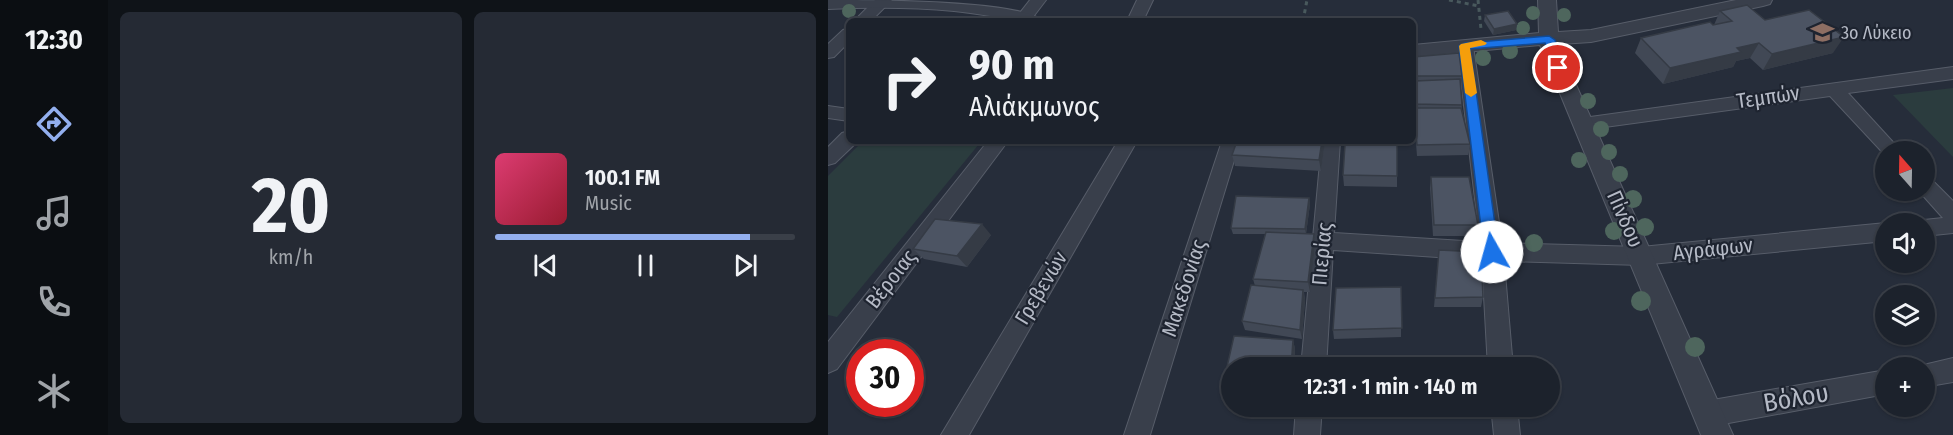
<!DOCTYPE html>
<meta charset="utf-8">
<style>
body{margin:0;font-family:"Fira Sans Condensed",sans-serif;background:#252a34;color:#f1f3f6;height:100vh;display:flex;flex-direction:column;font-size:22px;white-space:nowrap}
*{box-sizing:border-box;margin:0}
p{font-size:20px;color:#a0a4a9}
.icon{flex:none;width:33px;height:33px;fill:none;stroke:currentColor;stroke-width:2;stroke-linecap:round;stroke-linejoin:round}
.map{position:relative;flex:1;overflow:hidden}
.drawer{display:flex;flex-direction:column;gap:12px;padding:12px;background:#0f1318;width:720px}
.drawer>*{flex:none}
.banner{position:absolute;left:18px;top:18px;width:570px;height:126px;border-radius:9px;box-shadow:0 2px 4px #0004,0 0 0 2px #3a3f48;background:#1c222c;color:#f1f3f6;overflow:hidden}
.needle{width:39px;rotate:340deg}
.tools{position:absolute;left:1047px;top:141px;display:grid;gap:12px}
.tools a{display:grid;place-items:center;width:60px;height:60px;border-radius:50%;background:#1c222c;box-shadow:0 2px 4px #0004,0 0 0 2px #3a3f48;font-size:30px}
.speed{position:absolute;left:18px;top:339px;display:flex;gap:12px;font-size:30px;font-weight:700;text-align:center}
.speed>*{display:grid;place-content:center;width:78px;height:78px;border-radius:50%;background:#1c222c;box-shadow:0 2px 4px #0004,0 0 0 2px #3a3f48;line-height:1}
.speed .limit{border:9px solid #d22;background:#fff;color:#111}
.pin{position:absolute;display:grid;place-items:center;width:51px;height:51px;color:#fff;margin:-26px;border:3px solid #fff;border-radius:50%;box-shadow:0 2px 6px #0007}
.me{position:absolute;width:66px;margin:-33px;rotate:353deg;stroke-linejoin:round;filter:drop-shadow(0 0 4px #0008)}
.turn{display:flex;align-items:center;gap:21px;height:126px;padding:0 24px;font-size:27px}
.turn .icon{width:78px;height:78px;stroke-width:2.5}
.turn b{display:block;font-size:42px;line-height:51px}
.drawer .tile{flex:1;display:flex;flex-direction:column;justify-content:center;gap:9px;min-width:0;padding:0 21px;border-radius:9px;background:#252a34}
.drawer .dial{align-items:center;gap:0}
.dial b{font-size:78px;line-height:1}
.song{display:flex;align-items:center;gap:18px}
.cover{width:72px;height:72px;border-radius:9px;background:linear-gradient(135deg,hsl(340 70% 55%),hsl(350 70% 35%))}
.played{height:6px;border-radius:3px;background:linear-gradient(90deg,#93afee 85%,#3a3f48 85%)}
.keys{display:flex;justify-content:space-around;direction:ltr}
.drawer .tiles{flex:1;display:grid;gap:12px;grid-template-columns:repeat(2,1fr)}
.trip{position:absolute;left:393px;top:357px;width:339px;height:60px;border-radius:30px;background:#1c222c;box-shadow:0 2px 4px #0004,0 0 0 2px #3a3f48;font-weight:600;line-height:60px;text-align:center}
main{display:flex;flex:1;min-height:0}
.dock{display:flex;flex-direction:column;width:108px;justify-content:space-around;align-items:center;background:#0b0e12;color:#a0a4a9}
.dock .icon{width:42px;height:42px}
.dock .current{color:#93afee}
.dock b{font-size:27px;color:#f1f3f6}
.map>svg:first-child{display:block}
</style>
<main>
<nav class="dock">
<b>12:30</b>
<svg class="icon current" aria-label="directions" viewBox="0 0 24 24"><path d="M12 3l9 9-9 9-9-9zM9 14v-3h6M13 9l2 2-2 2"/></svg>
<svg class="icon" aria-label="music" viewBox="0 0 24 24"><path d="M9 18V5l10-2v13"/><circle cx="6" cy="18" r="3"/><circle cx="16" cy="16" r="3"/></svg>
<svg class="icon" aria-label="phone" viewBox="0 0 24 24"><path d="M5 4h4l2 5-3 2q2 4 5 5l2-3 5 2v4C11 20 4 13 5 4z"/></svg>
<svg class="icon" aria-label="climate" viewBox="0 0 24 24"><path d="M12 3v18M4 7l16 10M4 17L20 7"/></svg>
</nav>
<section class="drawer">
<div class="tiles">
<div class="tile dial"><b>20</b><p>km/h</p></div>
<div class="tile">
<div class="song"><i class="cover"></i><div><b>100.1 FM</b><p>Music</p></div></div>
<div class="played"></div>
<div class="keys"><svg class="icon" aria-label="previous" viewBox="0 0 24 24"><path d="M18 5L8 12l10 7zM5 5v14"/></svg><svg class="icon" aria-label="pause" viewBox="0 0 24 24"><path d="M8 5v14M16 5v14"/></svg><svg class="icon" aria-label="next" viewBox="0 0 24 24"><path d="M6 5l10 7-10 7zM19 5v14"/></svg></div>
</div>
</div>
</section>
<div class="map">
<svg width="1125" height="435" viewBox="0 0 1125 435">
<rect width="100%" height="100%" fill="#262d3a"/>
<g fill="#2b3c3e">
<polygon points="1125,88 1125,157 1065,95"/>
<polygon points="35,141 130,141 151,144 9,317 0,315 0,176"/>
</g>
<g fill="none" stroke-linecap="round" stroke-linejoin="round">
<defs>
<g id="minor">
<polygon points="47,0 64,0 43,21 26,21"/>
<polygon points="202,0 218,0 202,21 190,21 188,18"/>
<polygon points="309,0 325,0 315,21 299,21"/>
<polygon points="21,28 21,42 6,57 0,58 0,44 15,30"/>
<polygon points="637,41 645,46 674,243 813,247 1058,223 1058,241 813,265 676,261 685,368 660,368 654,260 505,250 498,368 473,368 494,141 512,141 506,233 652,242 629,46"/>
<polygon points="1125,67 1125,79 1020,93 1074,152 1058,152 1058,156 1002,96 755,130 748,129 746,124 748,119 755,118"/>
<polygon points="0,106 21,109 21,121 0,118"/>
<polygon points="21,131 21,141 29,141 28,143 7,163 0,165 0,147 14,133"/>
<polygon points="160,141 180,141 9,369 0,373 0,342"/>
<polygon points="290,141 309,141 141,435 113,435"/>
<polygon points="394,141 412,141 322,435 296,435"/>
<polygon points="1096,177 1103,179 1125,201 1125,233 1096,236 1096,224 1088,224 1096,220 1115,218 1090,190 1096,190"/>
<polygon points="1125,358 1125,382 1096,387 1096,368 1087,367"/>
<polygon points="1058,370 1058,394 879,427 870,423 866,414 870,405 879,401"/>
<polygon points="468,406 494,406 492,435 466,435"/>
<polygon points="663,406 689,406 692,435 666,435"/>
</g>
<g id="tertiary">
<path d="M0,0C35,0 195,0 214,21C182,21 157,14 126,11C84,7 42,7 0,9Z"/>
<polygon points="710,0 728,0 730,32 763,30 908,0 944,0 942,4 935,6 763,42 732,44 736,58 905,435 873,435 712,45 585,57 585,45 711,33"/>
</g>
</defs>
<use href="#minor" stroke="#575d69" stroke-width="2"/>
<use href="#tertiary" stroke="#575d69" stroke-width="2"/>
<g stroke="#49595d" stroke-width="3" stroke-dasharray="4 4" stroke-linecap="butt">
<polyline points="621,0 651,6"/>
<polyline points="650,0 653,29"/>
<polyline points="475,21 479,0"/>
</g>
<use href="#minor" fill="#393f4b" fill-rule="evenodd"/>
<use href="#tertiary" fill="#393f4b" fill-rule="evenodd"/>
</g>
<g fill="#4e665d">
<circle cx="21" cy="11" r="7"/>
<circle cx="705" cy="13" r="7"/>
<circle cx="736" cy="15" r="7"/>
<circle cx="695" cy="28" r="7"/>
<circle cx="682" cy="51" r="8"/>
<circle cx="655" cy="58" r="8"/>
<circle cx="746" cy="65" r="8"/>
<circle cx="760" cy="101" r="8"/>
<circle cx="773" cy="129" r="8"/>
<circle cx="781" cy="152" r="8"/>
<circle cx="751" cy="160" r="8"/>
<circle cx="792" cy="174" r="8"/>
<circle cx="805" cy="199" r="9"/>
<circle cx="817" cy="227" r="9"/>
<circle cx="786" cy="231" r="9"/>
<circle cx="706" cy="243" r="9"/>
<circle cx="813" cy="301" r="10"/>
<circle cx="867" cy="347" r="10"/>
</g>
<g fill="#414855">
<polygon points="892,11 937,20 1005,53 935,70 922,58 908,61 905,67 835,84 807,53 813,38 886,25"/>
<polygon points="657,15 689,24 688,30 665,35 656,21"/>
<polygon points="585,57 634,76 632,87 634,109 642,144 640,155 589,156 586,119 587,87 585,87"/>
<polygon points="409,141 497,141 493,171 407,166 404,155"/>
<polygon points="569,145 569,187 516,186 515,175"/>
<polygon points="603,177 650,225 648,236 605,236 602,188"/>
<polygon points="481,198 482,204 478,234 486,234 487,245 482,292 476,292 477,300 474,339 417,330 414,321 427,286 425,279 438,234 405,234 403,228"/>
<polygon points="163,235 139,267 96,259 85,249"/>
<polygon points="611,250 655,297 653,307 606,307"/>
<polygon points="573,287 573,337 506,339 505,330"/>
<polygon points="406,336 465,340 467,349 466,368 404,368 404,388 400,388 396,380"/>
</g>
<g fill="#353b45">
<polygon points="689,24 688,30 665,35 666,29"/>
<polygon points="1016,37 1005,53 935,70 944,54"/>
<polygon points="931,43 922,58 908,61 905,67 835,84 842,68 909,48"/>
<polygon points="494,141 497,141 493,171 491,160"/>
<polygon points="481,198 482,204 478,234 477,229"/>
<polygon points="154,224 163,235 139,267 129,256"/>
<polygon points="486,234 487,245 482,292 480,282"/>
<polygon points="475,290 477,300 474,339 472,330"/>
<polygon points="465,340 467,349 466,368 463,368"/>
</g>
<g fill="#4c5463" stroke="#353b45" stroke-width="1.5">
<polygon points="919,5 937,20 981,10 1016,37 944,54 931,43 909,48 913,52 842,68 813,38 882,22 885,25 904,21 892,11"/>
<polygon points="680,11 689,24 666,29 657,15"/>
<polygon points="409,20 409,21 382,21"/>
<polygon points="631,53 634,76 585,76 585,57"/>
<polygon points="632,79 634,105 586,104 587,81"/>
<polygon points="586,108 633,108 642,144 589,145"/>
<polygon points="409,141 494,141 491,160 404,155"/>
<polygon points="517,145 569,145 569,176 515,175"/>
<polygon points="603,177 641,177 650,225 606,225"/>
<polygon points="408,196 481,198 477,229 403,228"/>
<polygon points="107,219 154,224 129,256 85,249"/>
<polygon points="438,232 486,234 480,282 425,279"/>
<polygon points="611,250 653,252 655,297 607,298"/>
<polygon points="423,285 475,290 472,330 414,321"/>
<polygon points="573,287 574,328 505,330 508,288"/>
<polygon points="406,336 465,340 463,368 404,368 404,380 396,380"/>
</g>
<polygon fill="#1a73e8" stroke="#114b97" stroke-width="1.5" points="721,36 727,40 736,68 734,71 730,72 725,68 717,43 642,49 671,252 669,256 659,256 656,252 631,46 637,43"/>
<polygon fill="#f59e0b" points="653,40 659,43 657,45 642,48 649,93 643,97 637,93 631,46 633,44"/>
<defs>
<symbol id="school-bare" viewBox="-9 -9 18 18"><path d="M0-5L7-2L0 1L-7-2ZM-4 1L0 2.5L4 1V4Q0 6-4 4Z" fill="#8d6e63" stroke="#1e2430" stroke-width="2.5" paint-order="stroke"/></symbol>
</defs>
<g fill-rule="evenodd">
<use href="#school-bare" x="978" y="16" width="33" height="33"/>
</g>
<g text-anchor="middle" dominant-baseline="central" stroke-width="4.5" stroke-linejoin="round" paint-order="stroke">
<g font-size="18" fill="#b5bac6" stroke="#1e2430" text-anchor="start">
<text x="1013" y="33">3ο Λύκειο</text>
</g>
<g font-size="21" fill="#b5bac6" stroke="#1e2430">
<text transform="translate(940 97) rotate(-8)">Τεμπών</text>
<text transform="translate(797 219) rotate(66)">Πίνδου</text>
<text transform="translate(885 249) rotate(-6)">Αγράφων</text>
<text transform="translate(494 254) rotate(-85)">Πιερίας</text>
<text transform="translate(63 279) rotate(-52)">Βέροιας</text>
<text transform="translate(213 288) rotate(-59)">Γρεβενών</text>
<text transform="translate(356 288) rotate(-72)">Μακεδονίας</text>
</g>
<g font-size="26" fill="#b5bac6" stroke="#1e2430">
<text transform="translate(968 398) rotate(-10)">Βόλου</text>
</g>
</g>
</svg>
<div class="tools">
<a><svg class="needle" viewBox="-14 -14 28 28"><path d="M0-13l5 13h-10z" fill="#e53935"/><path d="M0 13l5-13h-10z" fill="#a0a4a9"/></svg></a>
<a><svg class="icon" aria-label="sound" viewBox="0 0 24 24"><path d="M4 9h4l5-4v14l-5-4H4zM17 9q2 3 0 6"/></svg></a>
<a><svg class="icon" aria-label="layers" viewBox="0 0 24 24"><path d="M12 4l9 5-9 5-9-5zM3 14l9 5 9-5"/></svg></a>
<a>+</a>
</div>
<div class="speed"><div class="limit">30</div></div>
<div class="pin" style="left:730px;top:68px;background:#d93025"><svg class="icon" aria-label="arrive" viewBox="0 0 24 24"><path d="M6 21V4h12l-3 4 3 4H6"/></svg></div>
<svg class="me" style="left:664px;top:252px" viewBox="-20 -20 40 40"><circle r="19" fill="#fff"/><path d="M0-13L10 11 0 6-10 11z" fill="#1a73e8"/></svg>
<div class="trip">12:31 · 1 min · 140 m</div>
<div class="banner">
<div class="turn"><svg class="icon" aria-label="right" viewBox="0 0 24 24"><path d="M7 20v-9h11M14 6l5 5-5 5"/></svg><div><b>90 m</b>Αλιάκμωνος</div></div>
</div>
</div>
</main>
